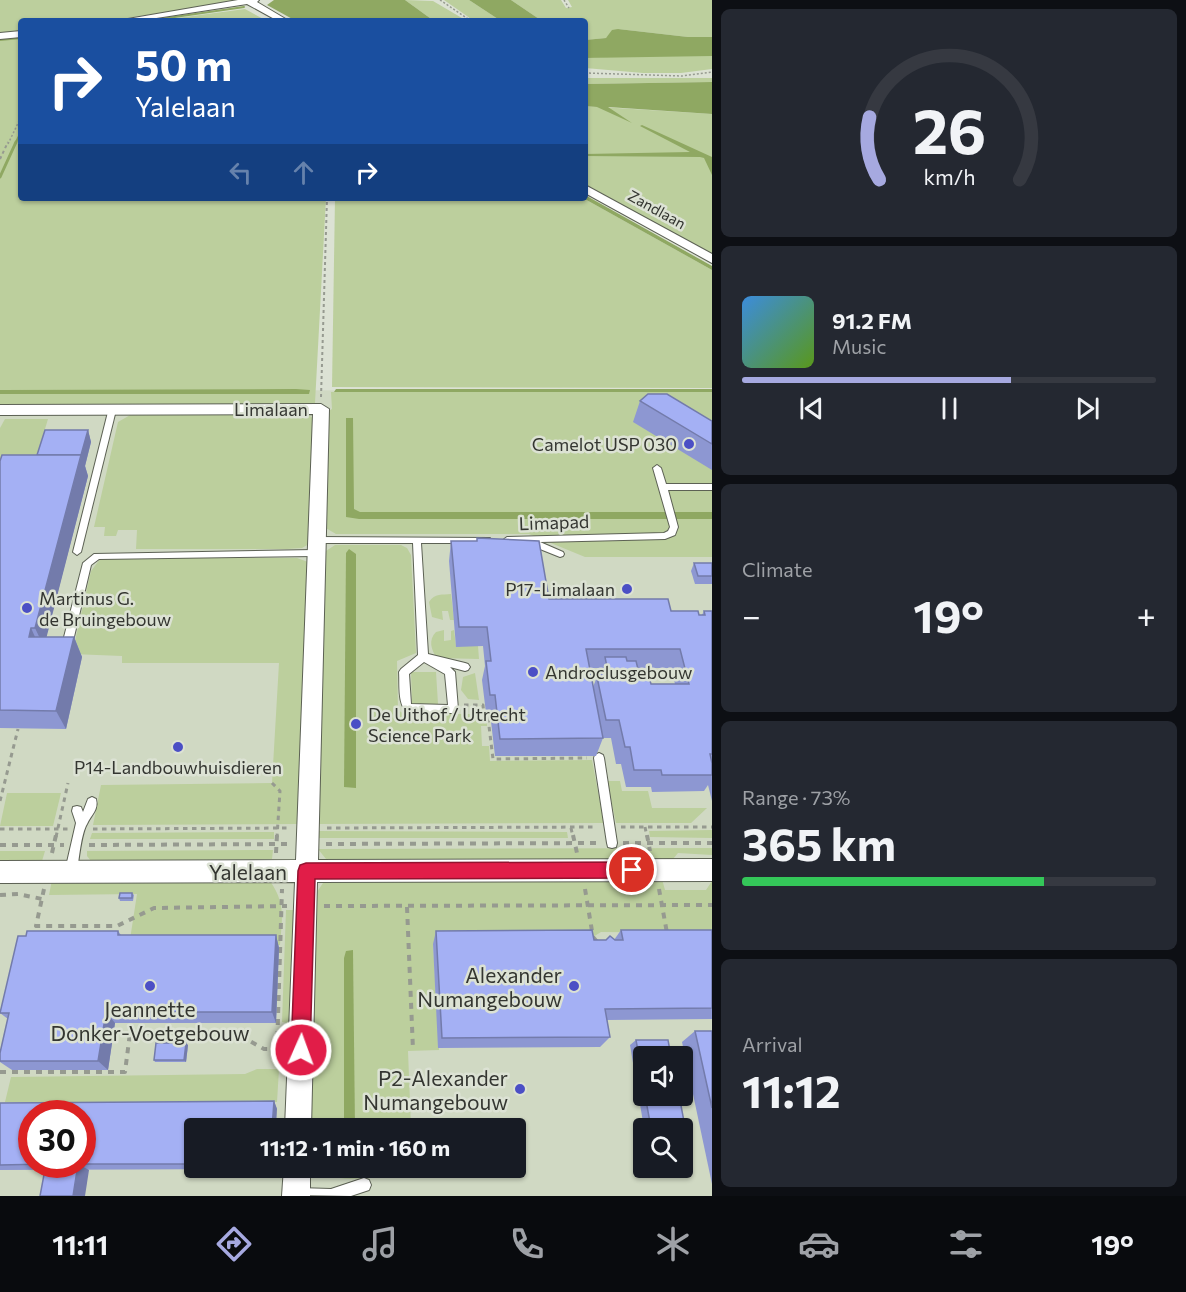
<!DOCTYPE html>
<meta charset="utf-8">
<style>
body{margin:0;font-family:Commissioner,sans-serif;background:#242831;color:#f1f3f6;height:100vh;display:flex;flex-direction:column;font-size:22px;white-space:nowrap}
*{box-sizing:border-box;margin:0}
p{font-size:20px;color:#9ea1a6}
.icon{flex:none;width:33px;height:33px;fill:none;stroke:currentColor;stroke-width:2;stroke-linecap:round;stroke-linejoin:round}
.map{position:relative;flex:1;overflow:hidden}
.drawer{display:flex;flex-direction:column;gap:9px;padding:9px;background:#0d0f14;width:474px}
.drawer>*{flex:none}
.banner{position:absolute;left:18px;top:18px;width:570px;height:183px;border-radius:6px;box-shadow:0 2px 4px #0004;background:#1a4fa0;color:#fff;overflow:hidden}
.buttons{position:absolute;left:633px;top:1046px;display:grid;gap:12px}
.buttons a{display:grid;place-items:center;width:60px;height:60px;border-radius:6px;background:#171b24;box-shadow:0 2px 4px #0004;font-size:30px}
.speed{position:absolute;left:18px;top:1100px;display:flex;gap:12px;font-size:30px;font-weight:700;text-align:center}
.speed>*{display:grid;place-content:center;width:78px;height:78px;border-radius:50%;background:#171b24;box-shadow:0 2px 4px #0004;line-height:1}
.speed .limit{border:9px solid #d22;background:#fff;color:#111}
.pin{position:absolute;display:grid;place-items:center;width:51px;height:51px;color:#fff;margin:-26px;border:3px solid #fff;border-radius:50%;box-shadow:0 2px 6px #0007}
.me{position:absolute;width:66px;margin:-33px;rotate:2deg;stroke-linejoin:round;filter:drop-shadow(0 0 4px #0008)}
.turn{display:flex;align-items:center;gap:21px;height:126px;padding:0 18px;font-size:27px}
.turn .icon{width:78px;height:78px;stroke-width:2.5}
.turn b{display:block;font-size:42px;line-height:51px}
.lanes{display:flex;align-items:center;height:57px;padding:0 18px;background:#0003;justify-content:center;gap:30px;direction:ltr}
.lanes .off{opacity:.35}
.big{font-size:45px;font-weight:700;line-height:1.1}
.drawer .widget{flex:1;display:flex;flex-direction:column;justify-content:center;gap:9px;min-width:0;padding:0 21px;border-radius:9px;background:#242831}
.drawer .dial{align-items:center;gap:0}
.dial svg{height:156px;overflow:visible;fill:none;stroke:#363941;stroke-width:7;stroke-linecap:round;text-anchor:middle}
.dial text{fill:#f1f3f6;stroke:none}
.song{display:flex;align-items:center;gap:18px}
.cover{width:72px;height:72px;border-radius:9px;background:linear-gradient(135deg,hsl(210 70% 55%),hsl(90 70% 35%))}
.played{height:6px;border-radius:3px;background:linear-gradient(90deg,#a6a9e0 65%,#363941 65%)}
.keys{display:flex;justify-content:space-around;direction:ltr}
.heat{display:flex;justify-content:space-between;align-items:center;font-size:33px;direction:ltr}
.charge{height:9px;border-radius:4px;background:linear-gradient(90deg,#34c759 73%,#363941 0)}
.trip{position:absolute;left:184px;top:1118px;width:342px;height:60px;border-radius:6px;background:#171b24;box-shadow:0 2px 4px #0004;font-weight:700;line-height:60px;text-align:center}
.menu{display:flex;height:96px;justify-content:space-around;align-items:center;background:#090b0e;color:#9ea1a6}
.menu .icon{width:42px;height:42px}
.menu .current{color:#a6a9e0}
.menu b{font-size:27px;color:#f1f3f6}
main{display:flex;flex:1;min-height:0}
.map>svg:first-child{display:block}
</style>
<main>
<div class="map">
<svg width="712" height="1196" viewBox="0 0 712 1196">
<rect width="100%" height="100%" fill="#dce2d4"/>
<path fill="#d0d9c3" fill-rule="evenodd" d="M0,389L712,392V1196H0ZM644,1056H682V1095H644ZM32,1113H82V1164H32ZM195,1128H516V1167H195ZM644,1128H682V1167H644Z"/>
<g fill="#bccf9d">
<polygon points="0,0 243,0 108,21 21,21 21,32 0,34"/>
<polygon points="405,0 433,1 467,21 434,21"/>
<polygon points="444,0 469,0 501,21 474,21"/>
<polygon points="511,0 561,0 566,8 572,7 568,0 712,0 712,37 688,37 618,29 606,38 585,40 585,21 542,21"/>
<polygon points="245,9 267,21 158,21 162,20"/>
<polygon points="21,37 21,198 326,198 315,403 311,406 0,407 0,38"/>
<polygon points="648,55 712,56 712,69 681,73 643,73 585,68 585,58"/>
<polygon points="585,78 712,78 712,82 585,84"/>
<polygon points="585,106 712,114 712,255 585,184"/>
<polygon points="335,198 583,198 712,270 712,388 332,387"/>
<polygon points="331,392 712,392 712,557 585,557 529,534 336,534 324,527 327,412 332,409"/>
<polygon points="132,414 307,414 314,419 309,544 302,548 287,549 136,549 137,530 118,530 116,536 104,536 105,527 94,527 118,422"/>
<polygon points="5,419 48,419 35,462 0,462 0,428"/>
<polygon points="335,545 401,545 407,548 411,555 416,653 397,661 398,710 404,714 480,714 481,721 487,721 487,726 481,726 482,746 489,746 490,761 592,760 604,823 317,824 323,558 326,551"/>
<polygon points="109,558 297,558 308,562 298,824 93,825 101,785 272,783 279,663 122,663 122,656 72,654 91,571 100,559"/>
<path d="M451,594L454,620H450L448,611H442L443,620L432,617L429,602C435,593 442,595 451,594Z"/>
<path d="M444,630V641L451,640V631L454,630L456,646H478L479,659L437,658C431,650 428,640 436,632Z"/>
<polygon points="411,672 436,672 438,704 412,704"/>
<polygon points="475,673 479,700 468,699 461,690 463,677"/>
<polygon points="607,781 620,781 622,791 648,791 652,808 707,808 691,823 616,823"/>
<polygon points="7,793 61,793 53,826 0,826"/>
<polygon points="712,830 712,838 650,837 649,831"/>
<polygon points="316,831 567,832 568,838 316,838"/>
<polygon points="274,832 274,839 90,839 92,833"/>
<polygon points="712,848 712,855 678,853 673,859 326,859 318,849"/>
<polygon points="273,850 272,859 91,861 87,856 87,851"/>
<polygon points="0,851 45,851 42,861 0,860"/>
<polygon points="662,879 665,890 706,890 712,881 712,933 601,932 593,937 433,944 439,1050 408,1051 411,1128 308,1128 315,895 323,883"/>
<path d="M52,880L270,881C286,904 282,918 280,945L129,946L137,894L49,895Z"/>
<polygon points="286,910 296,910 291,1018 287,1023 282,1022"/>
<polygon points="257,1069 279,1069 277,1102 5,1102 11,1077 245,1074"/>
<path d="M313,1167H398C379,1180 330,1185 313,1167Z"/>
</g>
<g fill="#8fa862">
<polygon points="274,0 405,0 434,21 296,21 267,5"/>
<polygon points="469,0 511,0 542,21 501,21"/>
<polygon points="618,29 688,37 712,37 712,56 585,58 585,40 606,38 612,30"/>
<polygon points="712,82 712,114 608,107 632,123 597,107 585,106 585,84"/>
<polygon points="642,125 712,157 712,175 704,158 700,157 585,156 585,154 690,152 640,126"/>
<polygon points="585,195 712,266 712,270 583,198"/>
<polygon points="336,389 712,389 712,392 334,392"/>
<polygon points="0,390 296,389 310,390 309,394 0,394"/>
<polygon points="346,418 353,418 354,509 360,512 712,512 712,519 359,519 346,517"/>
<polygon points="349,549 356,554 356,788 344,787 346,553"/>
<polygon points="353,950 355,1128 344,1128 344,958 346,951"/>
</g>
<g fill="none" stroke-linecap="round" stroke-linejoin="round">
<g stroke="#8fa862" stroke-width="2">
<polyline points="147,21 244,7"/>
<polyline points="0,40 21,38"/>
<polyline points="15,144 21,132"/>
</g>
<polyline stroke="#8fa862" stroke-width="3" points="0,177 16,142"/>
<defs>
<g id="service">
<polygon points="109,408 115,408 116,410 81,552 77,555 73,552"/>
<polygon points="657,465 661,468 666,484 712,484 712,490 668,490 678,527 675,535 665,539 540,542 563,552 564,554 563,556 560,557 525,543 507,543 503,540 507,537 664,533 668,531 670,527 653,468"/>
<path d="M316,537L490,538L491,540L490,542L487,543H421L428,654L465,663L468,664L470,667L468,670L465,671L450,667L455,672L458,709L456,712L453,713H409C397,707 400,685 399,672L401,669L418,655L413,543H316L312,540ZM424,662L445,674L448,705L411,704L409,674Z"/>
<polygon points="315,550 319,553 315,556 99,559 91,565 73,641 71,644 65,644 63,641 83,563 94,554"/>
<polygon points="599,753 603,755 604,758 617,843 616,847 612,848 608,847 607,843 594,758 595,755"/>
<path d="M92,797L96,799C99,810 91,815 87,824C81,834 79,859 77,871L75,875L71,876L67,875L65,871L76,823L72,811L73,807L77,806L81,807L83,812L88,799Z"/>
<polygon points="364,1178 369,1180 371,1185 369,1190 351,1196 291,1195 293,1190 298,1188 331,1189"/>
</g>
<g id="minor">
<polygon points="238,0 259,0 257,2 289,21 278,21 247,4 137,21 116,21"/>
<polygon points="21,31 21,37 0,39 0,33"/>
<polygon points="585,185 712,254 712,263 585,193"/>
<polygon points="321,404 329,409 318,860 712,859 712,881 317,882 311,1128 285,1128 295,882 0,883 0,861 296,860 313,414 0,415 0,405"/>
<polygon points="284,1167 310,1167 310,1196 282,1196"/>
</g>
</defs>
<use href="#service" stroke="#5c6154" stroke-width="2"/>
<use href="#minor" stroke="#5c6154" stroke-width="2"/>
<g stroke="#969a90" stroke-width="1.5" stroke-dasharray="2 2" stroke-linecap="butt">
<polyline points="440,0 471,21"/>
<polyline points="564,0 569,8"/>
<polyline points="585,73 682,76 712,72"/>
<polyline points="8,144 21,117"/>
</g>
<g stroke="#969a90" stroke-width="2" stroke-dasharray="3 3" stroke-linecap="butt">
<polyline points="0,159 8,142"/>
<polyline points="321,397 327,198"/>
</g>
<g stroke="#969a90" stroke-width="3" stroke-dasharray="4.5 4.5" stroke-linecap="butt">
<polyline points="464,705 483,705 484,718 488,718 493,759 587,758"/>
<polyline points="272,783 280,791 277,837"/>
<polyline points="0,801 18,729"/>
<polyline points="621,827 712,827"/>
<polyline points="645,827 647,837"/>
<polyline points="327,828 596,827"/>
<polyline points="571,828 573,837"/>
<polyline points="0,829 68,829"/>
<polyline points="93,829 290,828"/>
<polyline points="56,837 68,783"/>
</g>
<g stroke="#969a90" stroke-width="4" stroke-dasharray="6 6" stroke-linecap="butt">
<polyline points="573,835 577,853"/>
<polyline points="647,835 650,851"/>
<polyline points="623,843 712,843"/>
<polyline points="326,844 601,843"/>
<polyline points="0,845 64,845"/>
<polyline points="89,845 289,844"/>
<polyline points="52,853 56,835"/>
<polyline points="276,853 277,835"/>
<polyline points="44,889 36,926 117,926 154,908 287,906"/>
<polyline points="585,889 593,937 598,943"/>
<polyline points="659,889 667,933"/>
<polyline points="0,895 18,894 42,899"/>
<polyline points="324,906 712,905"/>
<polyline points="407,907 413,1050"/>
<polyline points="277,1049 282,889"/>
<polyline points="0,1072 125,1072 130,1033 234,1032 264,1049 280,1049"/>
</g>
<use href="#service" fill="#fff" fill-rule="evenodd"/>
<use href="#minor" fill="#fff" fill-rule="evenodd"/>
</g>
<g fill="#8d97d2" fill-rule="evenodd">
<polygon points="640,401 712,421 712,470 633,422"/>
<polygon points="88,430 91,442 85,466 88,476 46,637 74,637 82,657 66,729 0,728 0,461 37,455"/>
<path d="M477,538L549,599L671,611L699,615H702L704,611H712V801L708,785L704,791L652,792L651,787H626L621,764H616L611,738H603L596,756H495L490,713H486L482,680L485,666L483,646L456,647L449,561L451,541H477ZM590,668H601L598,677H597L593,687ZM638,668H671L675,684H651L640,677Z"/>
<polygon points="694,563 712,563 712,584 695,584 691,571"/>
<polygon points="132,893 134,895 133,901 120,901 119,898"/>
<polygon points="621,930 712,930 712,1019 607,1020 610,1037 600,1047 438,1048 433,944 436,931 594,940 614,940"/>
<polygon points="118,931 121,935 276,935 279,948 276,1023 115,1023 108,1070 12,1070 0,1062 0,1053 8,1019 0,1013"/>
<polygon points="695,1031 712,1031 712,1184 682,1042"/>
<polygon points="636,1040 644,1056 644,1095 679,1095 690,1153 682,1156 682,1128 644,1128 630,1045"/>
<polygon points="188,1045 186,1062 155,1062 154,1060"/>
<polygon points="274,1101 277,1109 195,1128 195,1167 274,1167 274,1169 0,1170 0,1103"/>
</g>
<g fill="#737bab">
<polygon points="88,430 91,442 85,466 88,476 44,647 35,628"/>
<polygon points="31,628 40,648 29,637"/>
<polygon points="74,637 82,657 66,729 56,711"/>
<polygon points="276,935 279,948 276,1023 272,1012"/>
<polygon points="106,1012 115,1023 108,1070 98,1061"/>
<polygon points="186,1043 188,1045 186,1062 184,1060"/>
<polygon points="274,1101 277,1109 276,1128 272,1128"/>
<polygon points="78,1164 89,1170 85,1196 73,1196"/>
</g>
<g fill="#a4b0f4" stroke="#737bab" stroke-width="1.5" fill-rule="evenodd">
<polygon points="648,394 667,394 712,421 712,444 640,401"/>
<polygon points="45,430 88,430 81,455 37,455"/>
<polygon points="2,455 81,455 35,628 31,628 29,637 74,637 56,711 0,710 0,461"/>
<polygon points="477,538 539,541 549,599 668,599 671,611 698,611 699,615 705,615 704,611 712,611 712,754 710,754 712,763 712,775 662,775 661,770 634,770 630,747 625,747 619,720 606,720 597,677 609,677 605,657 626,657 627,661 636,661 640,677 649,677 651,684 689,684 680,649 586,649 603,738 500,739 495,695 490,695 486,661 491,661 487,627 459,627 451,541 477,541"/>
<polygon points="694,563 712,563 712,576 698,576"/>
<polygon points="120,893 132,893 132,898 119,898"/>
<polygon points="592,930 594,940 606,940 610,936 615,940 623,940 621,930 712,930 712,1008 605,1009 610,1037 442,1038 436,931"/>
<polygon points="27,931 118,931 118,935 276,935 272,1012 106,1012 98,1061 0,1061 0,1053 9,1013 0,1013 18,936 26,936"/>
<polygon points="695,1031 712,1031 712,1108"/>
<polygon points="636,1040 668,1040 671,1056 644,1056 644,1085"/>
<polygon points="156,1043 186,1043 184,1060 154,1060"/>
<polygon points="645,1095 679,1095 690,1153 682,1153 682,1128 651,1128"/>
<path d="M274,1101L272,1128H195V1164H78L73,1196H40L46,1164L0,1165V1103ZM32,1113H82V1164H32Z"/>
</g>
<polygon fill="#e11d48" stroke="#92132f" stroke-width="1.5" points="632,862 638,864 640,870 638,876 632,878 315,879 310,1050 307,1057 301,1059 294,1057 291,1050 298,871 300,865 306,863"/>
<g fill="#4b4fc5" stroke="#dce2d4" stroke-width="2">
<circle cx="689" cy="444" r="6"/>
<circle cx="627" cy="589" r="6"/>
<circle cx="27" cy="608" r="6"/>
<circle cx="533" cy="672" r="6"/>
<circle cx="356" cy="724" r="6"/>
<circle cx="178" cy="747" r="6"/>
<circle cx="150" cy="986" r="6"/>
<circle cx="574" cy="986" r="6"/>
<circle cx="520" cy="1089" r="6"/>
</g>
<g text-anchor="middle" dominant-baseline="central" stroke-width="5" stroke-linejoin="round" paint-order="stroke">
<g font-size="15" fill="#343631" stroke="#dce2d4">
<text transform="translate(657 209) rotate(29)">Zandlaan</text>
</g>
<g font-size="18" fill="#343631" stroke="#dce2d4">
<text x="271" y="409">Limalaan</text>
<text transform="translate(554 522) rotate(-2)">Limapad</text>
</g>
<g font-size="18" fill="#343631" stroke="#dce2d4" text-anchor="start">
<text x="677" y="444" text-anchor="end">Camelot USP 030</text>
<text x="615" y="589" text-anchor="end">P17-Limalaan</text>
<text x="39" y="598">Martinus G.<tspan x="39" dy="21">de Bruingebouw</tspan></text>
<text x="545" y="672">Androclusgebouw</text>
<text x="368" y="714">De Uithof / Utrecht<tspan x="368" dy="21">Science Park</tspan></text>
<text x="178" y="767" text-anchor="middle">P14-Landbouwhuisdieren</text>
</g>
<g font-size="21" fill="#343631" stroke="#dce2d4">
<text x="248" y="871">Yalelaan</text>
</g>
<g font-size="21" fill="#343631" stroke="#dce2d4" text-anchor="end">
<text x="562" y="974">Alexander<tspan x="562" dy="24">Numangebouw</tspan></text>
<text x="150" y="1008" text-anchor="middle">Jeannette<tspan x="150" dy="24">Donker-Voetgebouw</tspan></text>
<text x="508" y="1077">P2-Alexander<tspan x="508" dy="24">Numangebouw</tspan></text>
</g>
</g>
</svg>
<div class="buttons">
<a><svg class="icon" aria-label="sound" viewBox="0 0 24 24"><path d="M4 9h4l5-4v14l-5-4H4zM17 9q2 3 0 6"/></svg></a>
<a><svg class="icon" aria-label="search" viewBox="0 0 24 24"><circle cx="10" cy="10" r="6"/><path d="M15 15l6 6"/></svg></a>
</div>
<div class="speed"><div class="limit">30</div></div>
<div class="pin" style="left:632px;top:870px;background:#d93025"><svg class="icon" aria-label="arrive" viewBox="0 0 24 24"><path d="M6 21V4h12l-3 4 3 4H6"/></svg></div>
<svg class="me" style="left:301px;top:1050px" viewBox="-20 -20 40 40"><circle r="17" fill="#e11d48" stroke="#fff" stroke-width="3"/><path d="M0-11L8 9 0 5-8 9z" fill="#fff"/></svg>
<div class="trip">11:12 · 1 min · 160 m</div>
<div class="banner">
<div class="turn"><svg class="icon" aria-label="right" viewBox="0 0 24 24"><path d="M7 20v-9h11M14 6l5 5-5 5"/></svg><div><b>50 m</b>Yalelaan</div></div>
<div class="lanes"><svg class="icon off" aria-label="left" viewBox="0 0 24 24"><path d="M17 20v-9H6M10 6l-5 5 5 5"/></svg><svg class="icon off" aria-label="ahead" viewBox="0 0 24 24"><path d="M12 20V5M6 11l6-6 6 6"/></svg><svg class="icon" aria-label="right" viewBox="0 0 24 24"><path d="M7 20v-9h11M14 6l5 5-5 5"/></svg></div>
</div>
</div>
<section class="drawer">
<div class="widget dial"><svg viewBox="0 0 100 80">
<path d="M14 69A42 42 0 1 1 86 69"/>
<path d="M14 69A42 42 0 0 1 9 37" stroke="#a6a9e0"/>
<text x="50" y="56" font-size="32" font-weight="700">26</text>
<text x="50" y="72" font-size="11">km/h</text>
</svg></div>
<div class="widget">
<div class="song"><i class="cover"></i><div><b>91.2 FM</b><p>Music</p></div></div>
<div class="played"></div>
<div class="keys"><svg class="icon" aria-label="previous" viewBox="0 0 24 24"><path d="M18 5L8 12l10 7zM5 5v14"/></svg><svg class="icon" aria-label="pause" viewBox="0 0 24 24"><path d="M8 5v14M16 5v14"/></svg><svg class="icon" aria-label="next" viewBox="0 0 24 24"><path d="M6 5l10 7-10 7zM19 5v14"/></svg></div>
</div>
<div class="widget"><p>Climate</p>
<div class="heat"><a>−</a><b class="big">19°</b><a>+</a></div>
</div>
<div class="widget"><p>Range · 73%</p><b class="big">365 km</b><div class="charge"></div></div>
<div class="widget"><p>Arrival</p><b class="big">11:12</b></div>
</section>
</main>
<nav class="menu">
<b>11:11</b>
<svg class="icon current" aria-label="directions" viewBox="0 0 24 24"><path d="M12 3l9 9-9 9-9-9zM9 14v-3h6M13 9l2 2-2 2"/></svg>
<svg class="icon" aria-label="music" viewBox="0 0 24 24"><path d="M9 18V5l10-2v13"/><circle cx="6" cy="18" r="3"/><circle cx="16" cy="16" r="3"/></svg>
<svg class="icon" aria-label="phone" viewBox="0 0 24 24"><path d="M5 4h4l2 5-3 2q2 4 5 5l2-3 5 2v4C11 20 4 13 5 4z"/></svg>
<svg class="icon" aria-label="climate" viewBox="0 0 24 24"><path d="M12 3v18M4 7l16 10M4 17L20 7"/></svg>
<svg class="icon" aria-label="car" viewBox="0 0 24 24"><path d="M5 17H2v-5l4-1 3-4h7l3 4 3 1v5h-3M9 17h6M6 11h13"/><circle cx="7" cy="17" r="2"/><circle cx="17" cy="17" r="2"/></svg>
<svg class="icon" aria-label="filters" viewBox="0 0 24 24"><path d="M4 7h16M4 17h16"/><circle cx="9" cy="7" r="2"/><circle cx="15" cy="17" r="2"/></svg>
<b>19°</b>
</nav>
